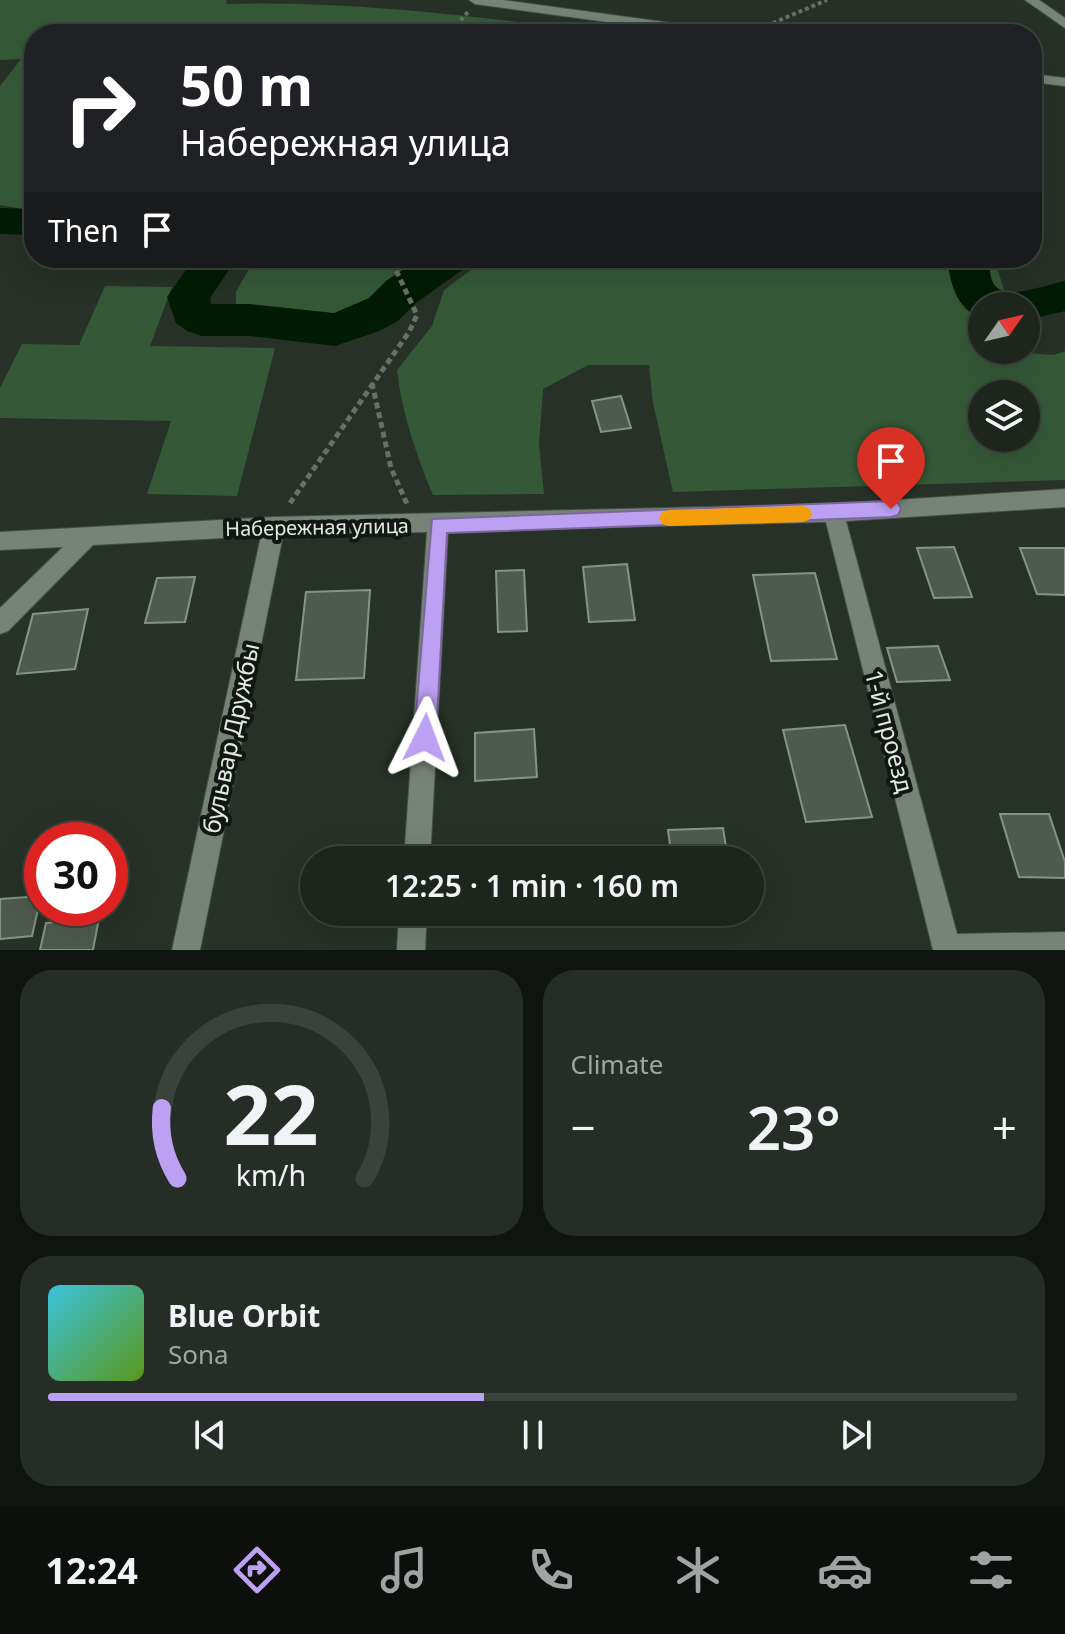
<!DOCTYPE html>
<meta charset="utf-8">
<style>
body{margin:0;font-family:"Noto Sans",sans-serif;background:#252d26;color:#f1f3f6;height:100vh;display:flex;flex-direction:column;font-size:30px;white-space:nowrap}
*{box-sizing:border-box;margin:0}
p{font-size:26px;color:#a0a5a4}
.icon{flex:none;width:44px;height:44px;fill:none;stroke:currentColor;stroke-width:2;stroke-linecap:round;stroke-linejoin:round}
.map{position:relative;height:950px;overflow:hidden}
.side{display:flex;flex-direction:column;gap:20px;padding:20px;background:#101410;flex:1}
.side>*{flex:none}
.banner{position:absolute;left:24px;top:24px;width:1018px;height:244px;border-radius:32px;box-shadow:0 8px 32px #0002,0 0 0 2px #3b423b;background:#202124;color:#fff;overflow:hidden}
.needle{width:52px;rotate:56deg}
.tools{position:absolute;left:968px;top:292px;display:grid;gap:16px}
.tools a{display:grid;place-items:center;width:72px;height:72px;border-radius:50%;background:#1d251d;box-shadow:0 8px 32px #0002,0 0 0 2px #3b423b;font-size:40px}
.speed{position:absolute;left:24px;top:822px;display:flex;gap:16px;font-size:40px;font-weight:700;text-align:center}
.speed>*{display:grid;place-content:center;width:104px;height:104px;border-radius:50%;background:#1d251d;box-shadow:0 8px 32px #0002,0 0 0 2px #3b423b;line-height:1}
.speed .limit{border:12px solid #d22;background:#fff;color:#111}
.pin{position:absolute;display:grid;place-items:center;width:68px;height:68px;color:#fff;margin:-82px -34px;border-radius:50% 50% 50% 0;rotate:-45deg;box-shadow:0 0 8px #0007}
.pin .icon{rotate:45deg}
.me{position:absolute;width:88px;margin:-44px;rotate:3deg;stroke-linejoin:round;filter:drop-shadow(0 0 6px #0008)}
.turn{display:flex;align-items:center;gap:28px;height:168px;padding:0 24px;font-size:36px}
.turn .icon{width:104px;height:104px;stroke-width:2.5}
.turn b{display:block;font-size:56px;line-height:68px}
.then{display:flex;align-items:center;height:76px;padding:0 24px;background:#0003;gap:16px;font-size:30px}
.big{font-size:60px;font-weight:600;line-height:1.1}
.side .widget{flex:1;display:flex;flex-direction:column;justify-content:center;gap:12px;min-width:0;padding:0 28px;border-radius:32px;background:#252d26}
.side .dial{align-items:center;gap:0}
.dial svg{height:208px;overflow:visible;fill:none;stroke:#3b423b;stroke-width:7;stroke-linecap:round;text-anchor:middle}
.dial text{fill:#f1f3f6;stroke:none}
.song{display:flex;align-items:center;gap:24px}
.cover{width:96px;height:96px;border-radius:12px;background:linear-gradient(135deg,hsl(190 70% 55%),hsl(90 70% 35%))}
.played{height:8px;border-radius:4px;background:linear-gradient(90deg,#bca0f2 45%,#3b423b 45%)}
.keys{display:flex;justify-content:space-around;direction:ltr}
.heat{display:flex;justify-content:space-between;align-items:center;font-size:44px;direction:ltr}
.side .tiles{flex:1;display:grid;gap:20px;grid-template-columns:1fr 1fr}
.widget:last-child{grid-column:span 2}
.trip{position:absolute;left:300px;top:846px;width:464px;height:80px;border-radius:40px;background:#1d251d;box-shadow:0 8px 32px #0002,0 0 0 2px #3b423b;font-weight:600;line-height:80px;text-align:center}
.menu{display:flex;height:128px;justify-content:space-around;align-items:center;background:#0c0f0c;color:#a0a5a4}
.menu .icon{width:56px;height:56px}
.menu .active{color:#bca0f2}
.menu b{font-size:36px;color:#f1f3f6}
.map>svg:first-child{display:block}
</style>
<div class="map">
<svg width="1065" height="950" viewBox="0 0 1065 950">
<rect width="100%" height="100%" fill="#273127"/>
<g fill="#355937" fill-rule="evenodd">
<path d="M0,0H226L227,4C357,0 486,18 614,34H34V211L0,205V86L21,59L0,60Z"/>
<path d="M255,258H436C423,268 407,275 394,285C377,297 364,316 342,318C307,322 272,306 236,306V292Z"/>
<path d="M487,258H994L1009,306H982L980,346L982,350L1054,355L1065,351V480L673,492L653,403L649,365H588L543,389L539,445L544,494L433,495C416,454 402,414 397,370L432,326L444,290ZM982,394H1026V438H982Z"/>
<polygon points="105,286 172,287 150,346 275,348 237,496 147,494 171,421 0,418 0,388 22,344 79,345"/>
</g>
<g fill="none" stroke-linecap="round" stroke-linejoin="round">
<g fill="#021c04" fill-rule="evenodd">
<polygon points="0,208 34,209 34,235 0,234"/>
<polygon points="194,258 237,258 210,298 211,304 250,304 334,313 369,298 386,281 420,258 471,258 465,268 416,303 399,320 382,330 335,346 250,336 202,336 187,331 176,323 167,297"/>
<path d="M947,258H989C990,268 989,283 999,289C1015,298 1048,284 1065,281V311L1026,320V306H982V318C956,310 950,282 947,258Z"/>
</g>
</g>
<g fill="#4f5a4f" stroke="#879387" stroke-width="2">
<polygon points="621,396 631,428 601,432 592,401"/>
<polygon points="954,547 972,597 934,598 917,548"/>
<polygon points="1020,548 1065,548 1065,595 1037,594"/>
<polygon points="627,564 635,620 589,622 583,567"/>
<polygon points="524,570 527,631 498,632 496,571"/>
<polygon points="815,573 837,659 771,661 753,575"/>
<polygon points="195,577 185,622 145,623 157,578"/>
<polygon points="370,590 364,678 296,680 306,592"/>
<polygon points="88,609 75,669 17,674 33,614"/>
<polygon points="938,646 950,680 897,682 887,648"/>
<polygon points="845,725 872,817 806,822 783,730"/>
<polygon points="534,729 537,777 475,781 475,733"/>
<polygon points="1000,814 1049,814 1065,862 1065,878 1019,877"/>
<polygon points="723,828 728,860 672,860 668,830"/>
<polygon points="41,896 32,936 0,939 0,899"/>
<polygon points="99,918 93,950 40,950 46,923"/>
</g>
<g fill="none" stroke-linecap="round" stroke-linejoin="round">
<defs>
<g id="minor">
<polygon points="469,0 502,0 723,30 729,34 695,34 475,4"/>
<polygon points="1032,74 1065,78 1065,86 1032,82"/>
<polygon points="1065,489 1065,507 846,521 957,934 1065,932 1065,950 933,950 826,522 448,531 430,860 404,860 427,532 283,535 200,950 172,950 261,536 93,545 8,631 0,634 0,608 63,547 0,550 0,532 274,517 834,504"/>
<polygon points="399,912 427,912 425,950 397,950"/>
</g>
<polygon id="tertiary" points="1025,0 1039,0 1065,18 1065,28"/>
</defs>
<use href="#minor" stroke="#464f47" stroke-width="2"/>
<use href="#tertiary" stroke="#464f47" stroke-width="2"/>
<g stroke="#687168" stroke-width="4" stroke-dasharray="4 3" stroke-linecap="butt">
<polyline points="458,34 460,21 468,12"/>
<polyline points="747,34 827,0"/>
</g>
<g stroke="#687168" stroke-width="5" stroke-dasharray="6 4" stroke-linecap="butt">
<polyline points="372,383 391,468 407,504"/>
<polyline points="290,503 409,332 417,315 395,268 401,258"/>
</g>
<use href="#minor" fill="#778377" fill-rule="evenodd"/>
<use href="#tertiary" fill="#778377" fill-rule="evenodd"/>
</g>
<polygon fill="#bca0f2" stroke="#7a689d" stroke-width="2" points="891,501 898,503 901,509 898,515 891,517 447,533 436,738 432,746 425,749 417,746 414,738 432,519"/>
<polygon fill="#f59e0b" points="802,506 809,508 812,514 809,520 802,522 669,526 662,524 659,518 662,512 669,510"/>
<g text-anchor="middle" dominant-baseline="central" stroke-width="8" stroke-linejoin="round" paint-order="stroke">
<g font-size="20" fill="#e3e9e3" stroke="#131713">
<text transform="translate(317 527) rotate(-1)">Набережная улица</text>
</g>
<g font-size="24" fill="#e3e9e3" stroke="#131713">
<text transform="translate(890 731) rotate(75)">1-й проезд</text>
<text transform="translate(230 738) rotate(-78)">бульвар Дружбы</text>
</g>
</g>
</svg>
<div class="tools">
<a><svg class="needle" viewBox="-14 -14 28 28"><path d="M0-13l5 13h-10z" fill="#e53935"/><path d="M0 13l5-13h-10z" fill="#a0a5a4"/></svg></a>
<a><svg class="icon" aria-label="layers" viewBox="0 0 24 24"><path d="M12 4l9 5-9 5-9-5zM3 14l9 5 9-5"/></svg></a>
</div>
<div class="speed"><div class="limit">30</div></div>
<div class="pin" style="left:891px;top:509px;background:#d93025"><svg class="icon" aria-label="arrive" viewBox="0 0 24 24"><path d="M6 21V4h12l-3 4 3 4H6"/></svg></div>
<svg class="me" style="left:425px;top:738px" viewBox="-20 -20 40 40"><path d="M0-17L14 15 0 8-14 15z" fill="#bca0f2" stroke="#fff" stroke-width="4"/></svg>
<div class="trip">12:25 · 1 min · 160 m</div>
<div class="banner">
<div class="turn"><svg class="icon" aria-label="right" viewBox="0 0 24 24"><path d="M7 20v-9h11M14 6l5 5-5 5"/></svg><div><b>50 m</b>Набережная улица</div></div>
<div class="then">Then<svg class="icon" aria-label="arrive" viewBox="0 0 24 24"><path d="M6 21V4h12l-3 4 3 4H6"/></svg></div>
</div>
</div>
<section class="side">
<div class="tiles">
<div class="widget dial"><svg viewBox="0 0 100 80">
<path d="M14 69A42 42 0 1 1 86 69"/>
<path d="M14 69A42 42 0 0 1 8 42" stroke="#bca0f2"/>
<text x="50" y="56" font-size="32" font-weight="700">22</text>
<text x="50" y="72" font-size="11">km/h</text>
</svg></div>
<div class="widget"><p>Climate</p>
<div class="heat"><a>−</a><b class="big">23°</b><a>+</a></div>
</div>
<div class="widget">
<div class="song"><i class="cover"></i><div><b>Blue Orbit</b><p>Sona</p></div></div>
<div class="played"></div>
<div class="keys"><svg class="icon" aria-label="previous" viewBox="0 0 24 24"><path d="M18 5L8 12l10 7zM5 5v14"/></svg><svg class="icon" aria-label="pause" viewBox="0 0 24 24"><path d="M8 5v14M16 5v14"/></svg><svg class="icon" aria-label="next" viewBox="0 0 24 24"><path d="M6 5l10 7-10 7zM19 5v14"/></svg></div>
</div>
</div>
</section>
<nav class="menu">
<b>12:24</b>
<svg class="icon active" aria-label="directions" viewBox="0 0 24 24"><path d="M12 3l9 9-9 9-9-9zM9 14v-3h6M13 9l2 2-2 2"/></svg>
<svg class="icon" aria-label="music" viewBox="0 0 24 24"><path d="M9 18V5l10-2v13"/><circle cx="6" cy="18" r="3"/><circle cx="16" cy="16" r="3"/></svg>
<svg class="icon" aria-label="phone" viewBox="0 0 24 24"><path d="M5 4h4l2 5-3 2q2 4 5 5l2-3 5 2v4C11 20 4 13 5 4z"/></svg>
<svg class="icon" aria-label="climate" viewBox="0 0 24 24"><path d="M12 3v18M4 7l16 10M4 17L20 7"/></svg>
<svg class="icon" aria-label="car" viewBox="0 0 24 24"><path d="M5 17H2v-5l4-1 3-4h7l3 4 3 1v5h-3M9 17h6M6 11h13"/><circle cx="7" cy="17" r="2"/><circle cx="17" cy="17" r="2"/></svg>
<svg class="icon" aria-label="filters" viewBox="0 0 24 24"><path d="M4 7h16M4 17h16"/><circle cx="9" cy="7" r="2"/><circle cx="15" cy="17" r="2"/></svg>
</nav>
